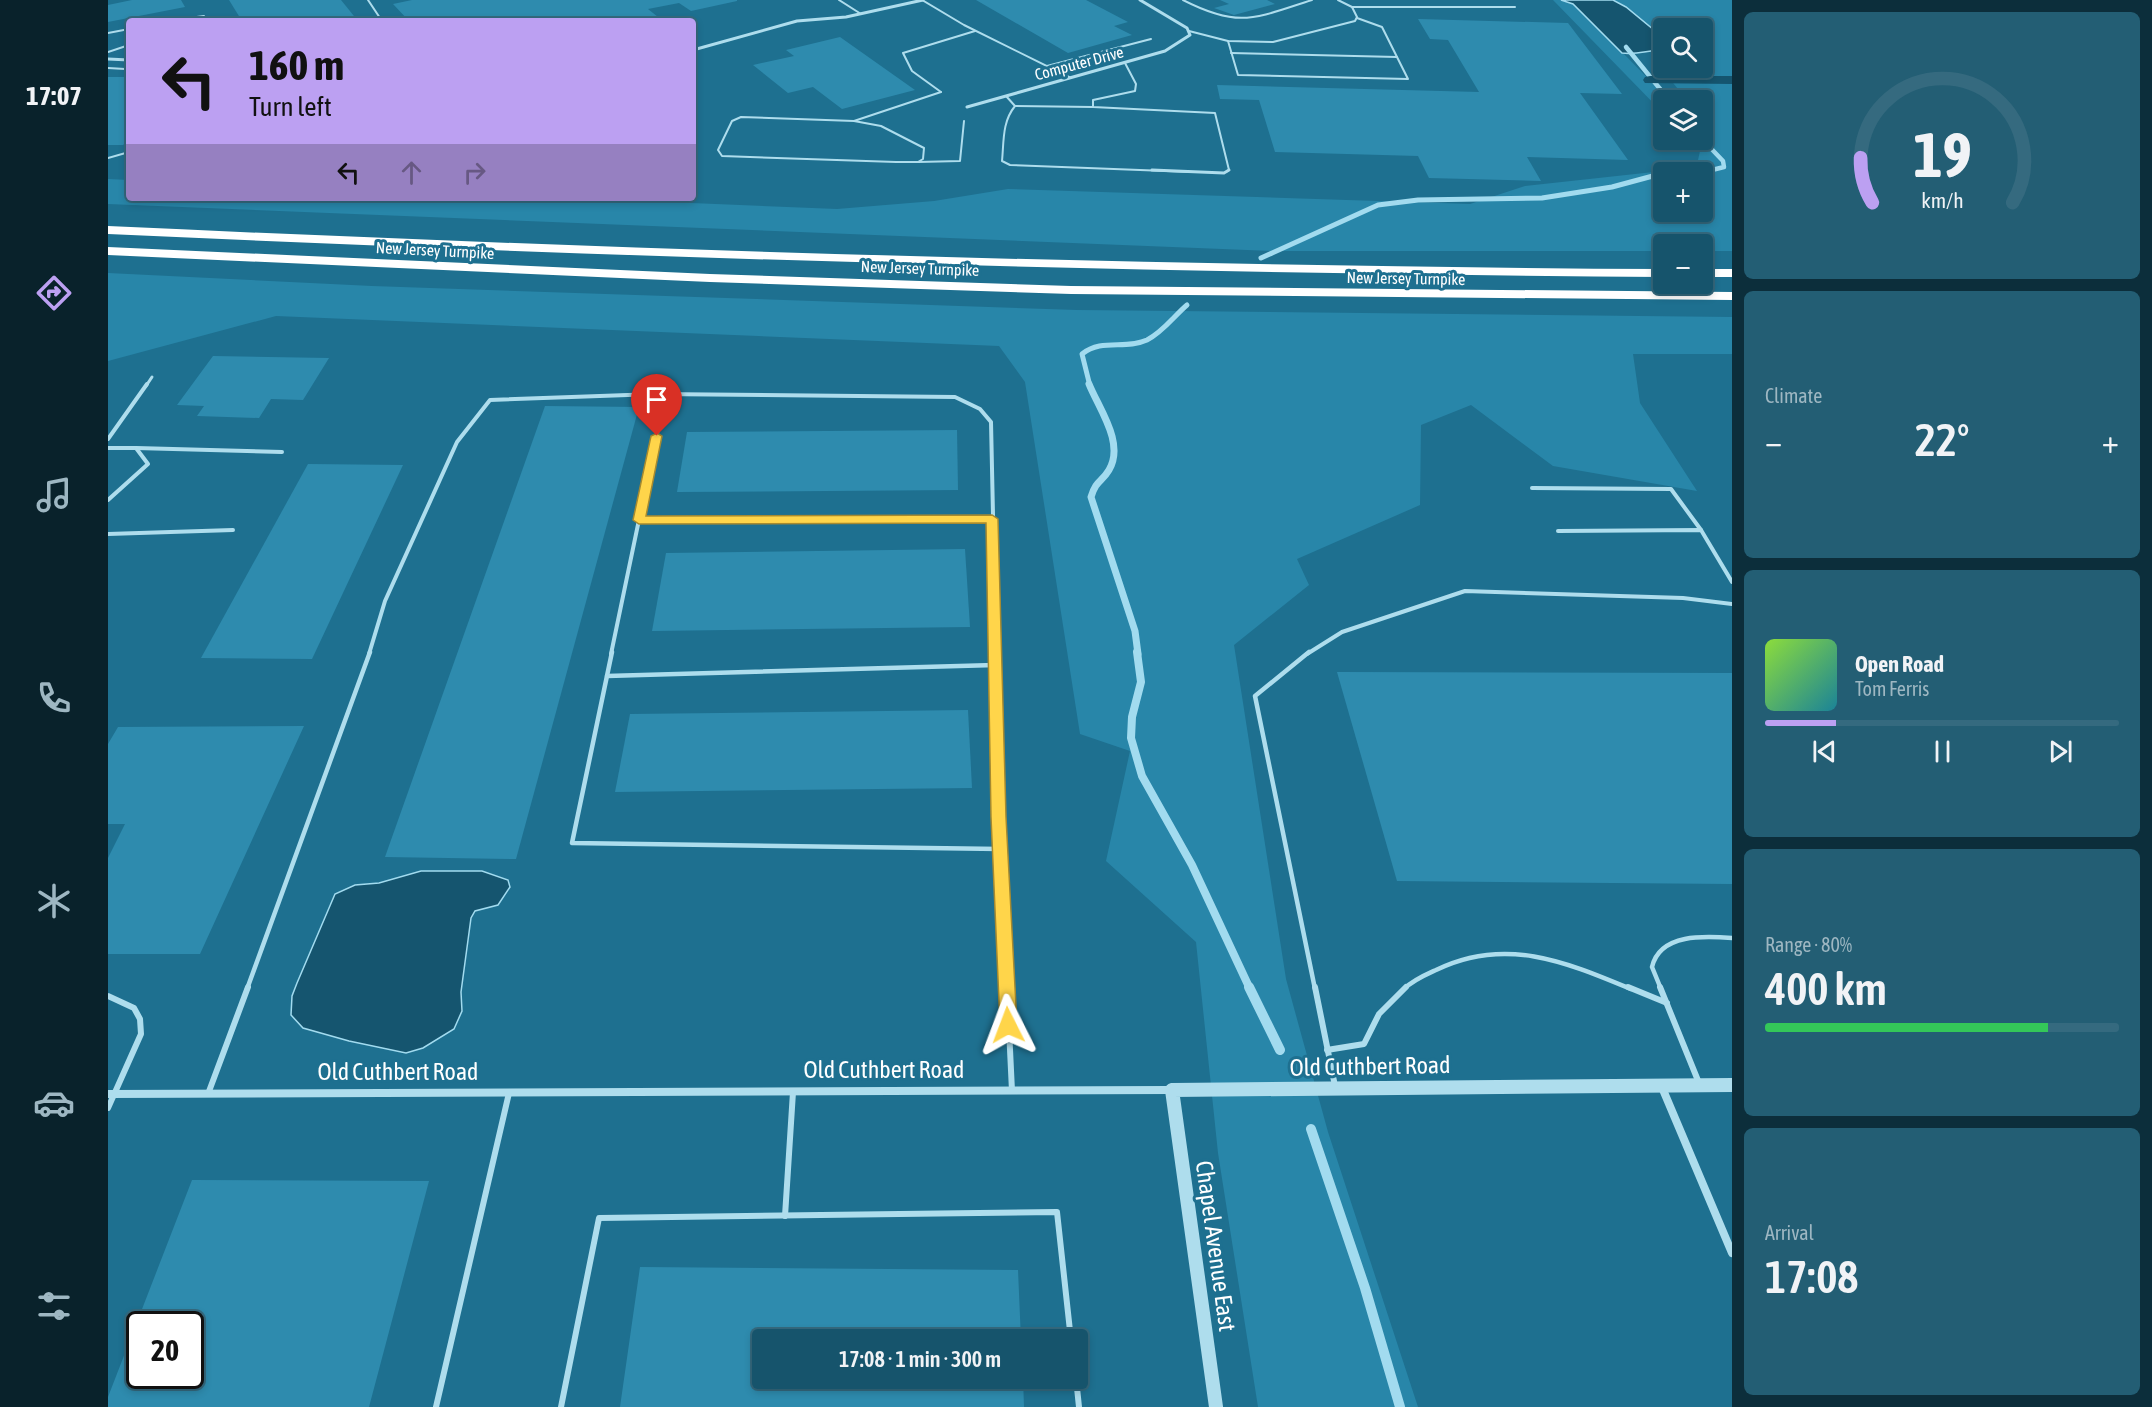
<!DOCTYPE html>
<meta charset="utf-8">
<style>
body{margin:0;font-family:"Asap Condensed",sans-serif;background:#235e74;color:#f1f3f6;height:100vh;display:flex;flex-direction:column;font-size:22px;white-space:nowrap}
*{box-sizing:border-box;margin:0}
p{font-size:20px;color:#9eb7c2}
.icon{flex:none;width:33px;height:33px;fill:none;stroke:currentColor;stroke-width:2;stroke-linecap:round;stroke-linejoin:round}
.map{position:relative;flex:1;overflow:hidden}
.panel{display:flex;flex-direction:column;gap:12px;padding:12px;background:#0c2e3b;width:420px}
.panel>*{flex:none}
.guide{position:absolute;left:18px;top:18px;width:570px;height:183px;border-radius:6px;box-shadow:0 3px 9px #0003,0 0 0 2px #356a7f;background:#bca0f2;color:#111;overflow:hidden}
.tools{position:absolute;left:1545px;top:18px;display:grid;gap:12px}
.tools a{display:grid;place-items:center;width:60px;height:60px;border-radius:6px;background:#16546c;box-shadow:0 3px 9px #0003,0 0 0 2px #356a7f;font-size:30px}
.speed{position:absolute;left:18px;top:1311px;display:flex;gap:12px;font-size:30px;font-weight:700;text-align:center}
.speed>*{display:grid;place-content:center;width:78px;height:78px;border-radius:50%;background:#16546c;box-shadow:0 3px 9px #0003,0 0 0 2px #356a7f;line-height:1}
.speed .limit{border:3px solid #111;border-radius:9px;background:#fff;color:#111}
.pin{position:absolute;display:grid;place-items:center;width:51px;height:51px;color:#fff;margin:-62px -26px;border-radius:50% 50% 50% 0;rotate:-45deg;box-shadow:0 0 6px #0007}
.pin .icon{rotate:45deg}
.me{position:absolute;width:66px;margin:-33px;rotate:357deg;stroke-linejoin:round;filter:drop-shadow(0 0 4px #0008)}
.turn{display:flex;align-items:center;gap:21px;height:126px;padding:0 24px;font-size:27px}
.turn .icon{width:78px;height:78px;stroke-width:2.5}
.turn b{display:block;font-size:42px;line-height:51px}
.lanes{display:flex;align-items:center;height:57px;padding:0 24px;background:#0003;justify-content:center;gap:30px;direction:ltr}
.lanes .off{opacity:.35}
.big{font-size:45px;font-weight:600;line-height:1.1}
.panel .widget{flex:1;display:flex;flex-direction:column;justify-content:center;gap:9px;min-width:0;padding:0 21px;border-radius:9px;background:#235e74}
.panel .dial{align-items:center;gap:0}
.dial svg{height:156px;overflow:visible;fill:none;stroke:#356a7f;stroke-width:7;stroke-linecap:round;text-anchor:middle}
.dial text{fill:#f1f3f6;stroke:none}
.song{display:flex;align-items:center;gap:18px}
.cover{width:72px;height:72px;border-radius:9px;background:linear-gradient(135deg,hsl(90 70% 55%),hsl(190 70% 35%))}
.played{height:6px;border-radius:3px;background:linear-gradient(90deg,#bca0f2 20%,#356a7f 20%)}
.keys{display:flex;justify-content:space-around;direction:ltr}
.heat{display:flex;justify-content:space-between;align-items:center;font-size:33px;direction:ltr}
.charge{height:9px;border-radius:4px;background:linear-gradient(90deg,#34c759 80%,#356a7f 0)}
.trip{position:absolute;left:644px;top:1329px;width:336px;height:60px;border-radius:6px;background:#16546c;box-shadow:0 3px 9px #0003,0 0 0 2px #356a7f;font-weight:600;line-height:60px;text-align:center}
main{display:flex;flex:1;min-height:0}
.tabs{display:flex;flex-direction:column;width:108px;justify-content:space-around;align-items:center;background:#09222b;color:#9eb7c2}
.tabs .icon{width:42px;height:42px}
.tabs .on{color:#bca0f2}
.tabs b{font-size:27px;color:#f1f3f6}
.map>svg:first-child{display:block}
</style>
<main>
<nav class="tabs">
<b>17:07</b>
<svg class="icon on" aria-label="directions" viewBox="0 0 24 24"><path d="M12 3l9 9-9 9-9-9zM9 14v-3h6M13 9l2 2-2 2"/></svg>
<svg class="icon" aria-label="music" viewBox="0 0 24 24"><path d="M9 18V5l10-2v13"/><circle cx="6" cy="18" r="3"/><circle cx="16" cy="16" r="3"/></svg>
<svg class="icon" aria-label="phone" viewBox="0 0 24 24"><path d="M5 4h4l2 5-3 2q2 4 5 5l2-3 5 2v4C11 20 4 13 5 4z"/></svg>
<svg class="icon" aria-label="climate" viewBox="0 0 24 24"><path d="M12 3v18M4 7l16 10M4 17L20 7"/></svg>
<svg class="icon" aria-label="car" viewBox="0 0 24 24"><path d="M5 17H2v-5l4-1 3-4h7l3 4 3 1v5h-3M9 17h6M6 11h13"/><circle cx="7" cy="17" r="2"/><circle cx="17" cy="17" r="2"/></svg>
<svg class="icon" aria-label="filters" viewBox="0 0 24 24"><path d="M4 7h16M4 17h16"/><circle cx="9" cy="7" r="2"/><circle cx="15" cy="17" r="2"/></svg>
</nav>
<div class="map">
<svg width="1624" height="1407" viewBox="0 0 1624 1407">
<rect width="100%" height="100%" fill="#1e7090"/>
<g fill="#2886a9" fill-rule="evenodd">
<path d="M1445,0H1624V251H1595L1594,244H1556L1555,251H1165L0,204V179L21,180V198H462L729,209L826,201L900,189L1362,204L1417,186L1573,169L1590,160L1592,151L1581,140H1594V100H1579L1547,61L1548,51L1515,53L1561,100H1556L1555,113ZM1556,28H1594V68H1556ZM1556,172H1594V212H1556Z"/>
<polygon points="0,273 264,286 969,310 1624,317 1624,354 1525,354 1532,403 1589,491 1445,466 1363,405 1313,425 1312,505 1189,559 1201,585 1126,645 1178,979 1220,1132 1310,1407 1150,1407 1110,1153 1088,942 998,861 1022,751 972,734 917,382 891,346 168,316 0,361"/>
</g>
<g fill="#15556f" stroke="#a2dbef" stroke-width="1.5">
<path d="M1453,0H1505L1518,7L1552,35L1555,40V50C1540,50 1530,55 1514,53L1465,4Z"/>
<polygon points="313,871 374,871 400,880 402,887 390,905 367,911 363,918 353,992 354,1011 346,1029 315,1048 298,1053 241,1041 195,1028 183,1015 184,996 189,983 227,894 247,885 271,883"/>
</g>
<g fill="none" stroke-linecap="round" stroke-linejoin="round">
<g stroke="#a2dbef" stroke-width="4.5">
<polyline points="1518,47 1561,100"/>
<polyline points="1572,172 1600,171 1616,167 1615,161 1594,139"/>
</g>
<g stroke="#a2dbef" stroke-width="5">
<polyline points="1565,172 1603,170"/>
<polyline points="1153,258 1270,205 1310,200 1434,198 1504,187 1556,173"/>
<path d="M982,386L974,354C994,338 1017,350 1039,340C1055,332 1066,316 1079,305"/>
</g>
<path stroke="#a2dbef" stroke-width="7" d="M981,384C991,409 1017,443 1001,470C994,482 988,480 983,497L1027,631L1030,654"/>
<polyline stroke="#a2dbef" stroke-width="8" points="1029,652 1033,682 1024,717 1023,738 1034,776 1084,865 1142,989"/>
<g stroke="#a2dbef" stroke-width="10">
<polyline points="1141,987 1172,1050"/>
<polyline points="1203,1129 1257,1288 1292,1407"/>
</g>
<polygon fill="#15556f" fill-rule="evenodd" points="1542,76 1624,76 1624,84 1537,83 1535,80 1537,77"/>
</g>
<g fill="#2e8bae" fill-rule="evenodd">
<polygon points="24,0 73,0 77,7 0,22 0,5"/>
<polygon points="121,0 233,0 250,21 134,21"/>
<polygon points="304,0 629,0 629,1 583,11 571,3 540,9 555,21 337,21 334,18 301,21 285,4"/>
<polygon points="868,0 978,0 1020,22 1006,26 1024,35 960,53"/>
<polygon points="1112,0 1159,0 1167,4 1126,15 1106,8 1121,4"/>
<polygon points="1310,19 1460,23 1514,94 1472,93 1520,160 1419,157 1433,181 1321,178 1310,156 1167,152 1151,100 1112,99 1109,85 1371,92 1340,40 1322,39"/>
<polygon points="732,37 807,90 734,109 705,87 680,93 645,65 686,56 678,50"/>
<polygon points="0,77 21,77 21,140 15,145 0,145"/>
<polygon points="105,356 221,358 195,400 163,399 151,418 89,416 96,406 69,405"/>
<polygon points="437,406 531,407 408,859 277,857"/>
<polygon points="849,430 850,490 569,492 579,432"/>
<polygon points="200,464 295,465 204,659 93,658"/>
<polygon points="857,549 862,627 544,631 558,553"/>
<polygon points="1229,672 1624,673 1624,884 1289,881"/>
<polygon points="860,710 864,788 507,792 522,714"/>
<polygon points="196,726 92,954 0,954 0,858 17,824 0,824 0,744 10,727"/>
<path d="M84,1180L321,1181L261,1407H0V1397ZM32,1324H82V1376H32Z"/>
<polygon points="532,1267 910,1270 913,1340 654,1340 654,1378 915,1378 916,1407 512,1407"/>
</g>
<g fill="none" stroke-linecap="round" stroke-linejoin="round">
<g stroke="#aedded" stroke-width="2">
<polyline points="260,0 274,21"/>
<polyline points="731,0 753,14"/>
<polyline points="814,0 856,25 963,78"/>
<path d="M1075,0C1132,29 1147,18 1204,0"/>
<polyline points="1244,7 1407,7"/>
<polyline points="59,21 96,16 99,21"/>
<polyline points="1081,31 1120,41 1165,42 1247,21 1249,17 1244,7 1230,0"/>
<polyline points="0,33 21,29"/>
<polyline points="1120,41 1130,75 1300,79 1274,27 1249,18"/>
<polyline points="0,52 21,45"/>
<polyline points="1123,53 1289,57"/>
<polyline points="1017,63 1028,84 1027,91 985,100 985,107 1107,113 1121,170 1118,172"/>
<polyline points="939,66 1043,39"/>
<polyline points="0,68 17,69 21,66"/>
<polyline points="833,92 804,71 795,53 867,31"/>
<path d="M898,96L907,106C894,122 896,141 894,161L902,165L1084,172"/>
<polyline points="907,106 985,107"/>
<polygon points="633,117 746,121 773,126 816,148 815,159 810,162 788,162 614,156 610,150 624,121"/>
<polyline points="746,121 833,92"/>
<polyline points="0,158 21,152"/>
<polyline points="810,162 852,161 856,121"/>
</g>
<g stroke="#aedded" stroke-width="3">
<polyline points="1044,170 1116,173 1121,170"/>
<polyline points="38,386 44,377"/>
</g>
<g stroke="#aedded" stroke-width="4">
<polyline points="0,439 39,384"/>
<polyline points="0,448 28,448 40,464 0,500"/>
<polyline points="28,448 174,452"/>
<polyline points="1424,488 1563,489 1593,530"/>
<polyline points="531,520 884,519"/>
<polyline points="1450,531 1593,530 1624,582"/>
<polyline points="0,534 125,530"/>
<polyline points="261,654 277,601 349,442 382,400 548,394 847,397 872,409 883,422 888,654"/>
<polyline points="503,654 557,395"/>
<polyline points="1199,654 1234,632 1357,591 1575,598 1624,604"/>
</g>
<g stroke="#aedded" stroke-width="4.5">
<polyline points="504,652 464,843 892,849"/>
<polyline points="888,652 891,817 899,989"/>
<polyline points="1201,652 1147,696 1207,989"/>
<polyline points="499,676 887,665"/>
<polyline points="139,989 262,652"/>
<path d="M1296,989C1305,980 1317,975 1328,970C1397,936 1458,962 1523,989"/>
<path d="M1553,989L1544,967C1552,933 1597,936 1624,938"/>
</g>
<g stroke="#aedded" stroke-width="6">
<polyline points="899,987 904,1091"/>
<polyline points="1207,987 1227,1086"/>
<polyline points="1520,987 1559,1003"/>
<polyline points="1552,987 1591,1083"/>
<polyline points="0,996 26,1008 32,1019 33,1034 0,1108"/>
<polyline points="1219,1050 1256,1044 1271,1014 1298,987"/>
<polyline points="100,1094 140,987"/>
<polyline points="677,1216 685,1092"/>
<polyline points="968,1378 971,1407"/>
<polyline points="328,1407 401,1093"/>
<polyline points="453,1407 491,1218 949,1212 963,1340"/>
</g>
<g stroke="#aedded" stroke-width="3">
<polyline points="585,50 689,21 738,17 815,0"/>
<polyline points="0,59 21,60"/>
<polyline points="859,107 1057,51 1082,35 1079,28 1032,0"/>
</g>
<g stroke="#aedded" stroke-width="8">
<polyline points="1553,1085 1624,1253"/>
<polyline points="0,1094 1063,1090"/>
</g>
<polyline stroke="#aedded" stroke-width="14" points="1108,1407 1064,1090 1624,1085"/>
<g fill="#fff" fill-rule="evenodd">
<path d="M0,226C518,250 1037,266 1556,269V277C1037,273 518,258 0,234Z"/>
<polygon points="0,247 602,274 963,286 1624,292 1624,300 963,294 602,282 0,255"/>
<rect x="1594" y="269" width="30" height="8"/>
</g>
</g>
<polygon fill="#ffd54a" stroke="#a68a30" stroke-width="1.5" points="549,433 554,436 538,516 884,515 890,519 898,817 909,1025 906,1031 900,1033 895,1031 892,1025 883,817 878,523 531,524 525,520 543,436"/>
<g text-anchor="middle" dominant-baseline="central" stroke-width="6" stroke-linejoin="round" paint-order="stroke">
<g font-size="16" fill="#fff" stroke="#1e7090">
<text transform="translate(971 63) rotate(-15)">Computer Drive</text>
<text transform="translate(327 250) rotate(3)">New Jersey Turnpike</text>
<text transform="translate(812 268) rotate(2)">New Jersey Turnpike</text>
<text transform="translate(1298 278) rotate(1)">New Jersey Turnpike</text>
</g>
<g font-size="24" fill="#fff" stroke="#1e7090">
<text transform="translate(1262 1066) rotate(-1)">Old Cuthbert Road</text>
<text x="776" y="1069">Old Cuthbert Road</text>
<text x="290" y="1071">Old Cuthbert Road</text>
<text transform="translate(1108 1246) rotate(82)">Chapel Avenue East</text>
</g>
</g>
</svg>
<div class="tools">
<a><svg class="icon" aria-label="search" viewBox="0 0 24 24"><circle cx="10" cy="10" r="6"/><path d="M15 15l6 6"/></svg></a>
<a><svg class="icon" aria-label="layers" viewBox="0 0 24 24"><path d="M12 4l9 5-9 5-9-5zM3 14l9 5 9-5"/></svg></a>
<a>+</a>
<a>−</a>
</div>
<div class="speed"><div class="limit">20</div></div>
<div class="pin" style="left:549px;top:436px;background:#d93025"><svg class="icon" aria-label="arrive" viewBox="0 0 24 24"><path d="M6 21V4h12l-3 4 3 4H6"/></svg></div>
<svg class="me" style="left:900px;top:1025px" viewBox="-20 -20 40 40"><path d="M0-17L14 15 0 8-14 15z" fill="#ffd54a" stroke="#fff" stroke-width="4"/></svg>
<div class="trip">17:08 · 1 min · 300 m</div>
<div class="guide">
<div class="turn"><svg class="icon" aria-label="left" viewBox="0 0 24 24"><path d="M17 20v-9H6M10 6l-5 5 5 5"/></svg><div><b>160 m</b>Turn left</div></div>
<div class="lanes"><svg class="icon" aria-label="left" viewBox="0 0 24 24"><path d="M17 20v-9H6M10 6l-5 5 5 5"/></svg><svg class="icon off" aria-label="ahead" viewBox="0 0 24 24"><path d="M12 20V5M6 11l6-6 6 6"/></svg><svg class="icon off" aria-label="right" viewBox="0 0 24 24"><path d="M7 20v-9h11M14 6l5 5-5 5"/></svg></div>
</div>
</div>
<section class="panel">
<div class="widget dial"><svg viewBox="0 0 100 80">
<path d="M14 69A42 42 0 1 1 86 69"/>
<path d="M14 69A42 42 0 0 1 8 46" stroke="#bca0f2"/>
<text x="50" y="56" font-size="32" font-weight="700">19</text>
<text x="50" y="72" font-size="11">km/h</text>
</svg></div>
<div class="widget"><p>Climate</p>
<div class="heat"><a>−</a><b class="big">22°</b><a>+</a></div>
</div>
<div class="widget">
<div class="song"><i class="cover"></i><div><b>Open Road</b><p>Tom Ferris</p></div></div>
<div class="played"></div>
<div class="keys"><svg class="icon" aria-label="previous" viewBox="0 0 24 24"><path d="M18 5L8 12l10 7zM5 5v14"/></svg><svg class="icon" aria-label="pause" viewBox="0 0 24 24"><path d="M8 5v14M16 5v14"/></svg><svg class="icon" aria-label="next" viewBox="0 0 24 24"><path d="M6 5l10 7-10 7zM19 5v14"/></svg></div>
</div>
<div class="widget"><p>Range · 80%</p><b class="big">400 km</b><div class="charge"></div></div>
<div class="widget"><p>Arrival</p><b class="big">17:08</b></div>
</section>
</main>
